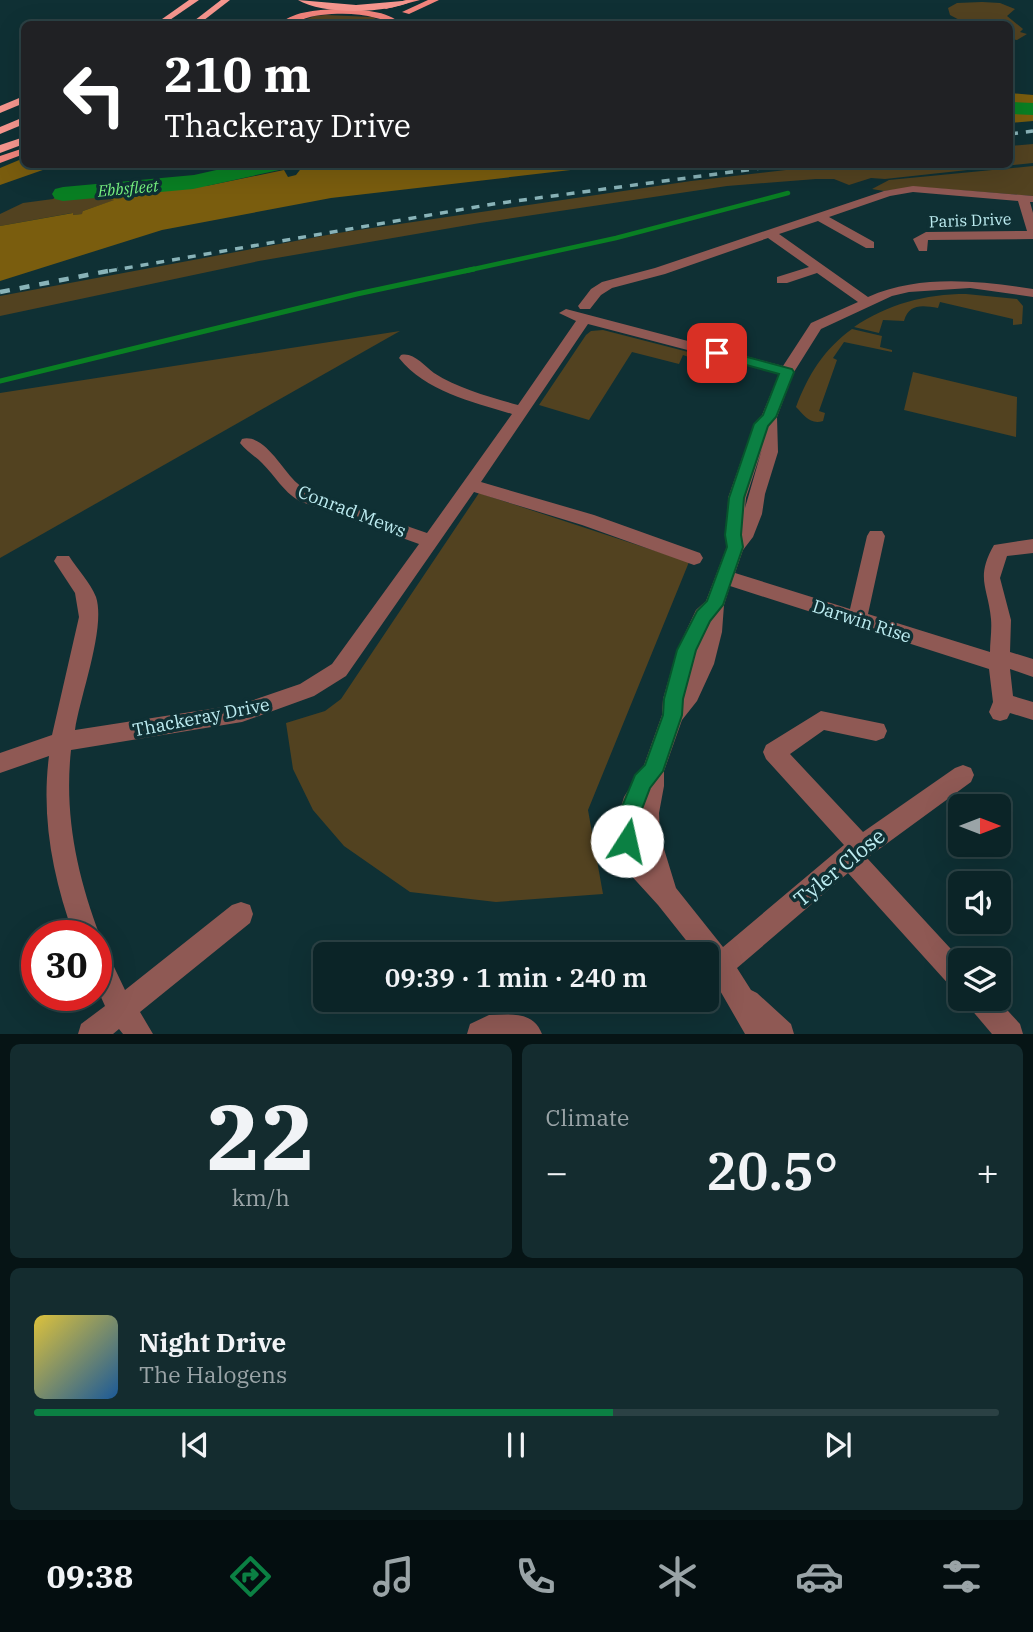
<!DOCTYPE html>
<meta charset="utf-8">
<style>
body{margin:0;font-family:"IBM Plex Serif",serif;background:#142c2f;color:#f1f3f6;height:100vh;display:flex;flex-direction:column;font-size:26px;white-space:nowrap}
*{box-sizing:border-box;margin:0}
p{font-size:23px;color:#9aa4a7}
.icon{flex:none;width:38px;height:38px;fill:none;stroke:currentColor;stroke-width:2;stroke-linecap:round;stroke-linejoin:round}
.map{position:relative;height:1034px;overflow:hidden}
.sheet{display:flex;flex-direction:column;gap:10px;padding:10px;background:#061415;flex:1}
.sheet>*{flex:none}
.hud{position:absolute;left:21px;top:21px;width:992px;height:147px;border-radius:10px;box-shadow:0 7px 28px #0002,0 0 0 2px #2b4144;background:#202124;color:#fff;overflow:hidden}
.needle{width:46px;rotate:90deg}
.controls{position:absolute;left:948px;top:794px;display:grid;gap:14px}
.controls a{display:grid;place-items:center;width:63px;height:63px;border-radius:10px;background:#0b2427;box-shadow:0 7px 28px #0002,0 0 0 2px #2b4144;font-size:35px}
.speed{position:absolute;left:21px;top:920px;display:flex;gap:14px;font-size:35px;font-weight:700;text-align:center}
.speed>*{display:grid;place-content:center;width:91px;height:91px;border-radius:50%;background:#0b2427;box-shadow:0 7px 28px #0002,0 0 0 2px #2b4144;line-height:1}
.speed .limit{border:10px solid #d22;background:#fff;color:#111}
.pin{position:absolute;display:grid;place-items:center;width:60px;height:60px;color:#fff;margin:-30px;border-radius:14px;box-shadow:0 4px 10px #0006}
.me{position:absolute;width:77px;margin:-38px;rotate:10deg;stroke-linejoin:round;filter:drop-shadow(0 0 5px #0008)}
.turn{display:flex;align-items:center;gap:24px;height:147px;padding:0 28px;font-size:32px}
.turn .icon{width:91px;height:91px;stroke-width:2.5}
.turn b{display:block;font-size:49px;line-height:60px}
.big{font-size:52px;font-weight:600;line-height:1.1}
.sheet .widget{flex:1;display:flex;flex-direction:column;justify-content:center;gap:10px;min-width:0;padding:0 24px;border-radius:10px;background:#142c2f}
.sheet .dial{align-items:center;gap:0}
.dial b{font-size:91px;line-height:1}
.song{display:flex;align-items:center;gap:21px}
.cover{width:84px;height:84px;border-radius:10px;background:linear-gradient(135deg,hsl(50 70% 55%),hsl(210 70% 35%))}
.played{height:7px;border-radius:4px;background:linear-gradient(90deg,#0b8043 60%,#2b4144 60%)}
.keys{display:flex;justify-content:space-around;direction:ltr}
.heat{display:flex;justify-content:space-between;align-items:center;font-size:38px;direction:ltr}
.sheet .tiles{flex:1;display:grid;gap:10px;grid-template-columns:1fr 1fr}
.widget:last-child{grid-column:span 2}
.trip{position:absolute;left:313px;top:942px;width:406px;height:70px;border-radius:10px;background:#0b2427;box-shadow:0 7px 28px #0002,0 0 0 2px #2b4144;font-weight:600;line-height:70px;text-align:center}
.tabs{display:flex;height:112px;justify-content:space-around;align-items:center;background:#040e10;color:#9aa4a7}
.tabs .icon{width:49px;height:49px}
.tabs .current{color:#0b8043}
.tabs b{font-size:32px;color:#f1f3f6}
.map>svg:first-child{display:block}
</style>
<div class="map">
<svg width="1033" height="1034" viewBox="0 0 1033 1034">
<rect width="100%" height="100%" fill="#0f3034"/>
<g fill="#524220">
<polygon points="982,2 1000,3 1015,9 1007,16 1023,29 1020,32 1027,34 1017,40 1010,39 1010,24 967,24 950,15 948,8 957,3"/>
<polygon points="326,15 372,17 387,24 292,24 315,16"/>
<polygon points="1033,144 1033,163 885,179 871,178 849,185 834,179 816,179 727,186 480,223 259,261 0,316 0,296 338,233 691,181 838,164 1010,164 1010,146"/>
<polygon points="1033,166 1033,196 919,187 884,191 872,189 889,180"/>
<polygon points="62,192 60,198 95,196 115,200 83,211 83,214 73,215 72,213 0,226 0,214 23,203 53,199"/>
<path d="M966,294L1017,299L1023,306L1022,324L1013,325V319L940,302L938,308C921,305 909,304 904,321L883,320L879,333L854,327C888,304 925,294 966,294Z"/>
<path d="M852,329L882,336L880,347L892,350V352L844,342L833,358L837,360L819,411L825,413L823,421C810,425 804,415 796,407C808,375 824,349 852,329Z"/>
<polygon points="603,330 700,355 697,360 683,355 679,364 632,352 589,420 539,405 586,335 591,331"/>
<polygon points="400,331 0,558 0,393"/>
<polygon points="913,372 1017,397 1016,437 904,410"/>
<polygon points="479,493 689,562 588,810 603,894 496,902 410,892 344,846 313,810 293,769 286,723 325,711 341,699"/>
</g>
<g fill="#7a5d0e">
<polygon points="1010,93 1033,95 1033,121 1010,123"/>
<polygon points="24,158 24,164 57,165 0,185 0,168"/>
<polygon points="308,164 614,165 331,198 162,230 0,281 0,226 73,213 73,215 82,214 83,211 114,200 95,196 102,188 191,178 196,185 206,186 284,170 288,177 296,175 303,166"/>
</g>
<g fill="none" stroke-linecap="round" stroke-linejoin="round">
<polyline stroke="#097f23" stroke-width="4.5" points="465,271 616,238 788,193"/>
<polyline stroke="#097f23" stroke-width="5" points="0,381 357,294 474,269"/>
<g fill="#097f23" fill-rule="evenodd">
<polygon points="1010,102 1033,103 1033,115 1010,114"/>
<polygon points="243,164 287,164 284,169 193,189 63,201 55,199 52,194 55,189 63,187 194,175"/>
</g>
<g fill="#8f5954" fill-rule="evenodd">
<path d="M913,186L1033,196V202H1030L1033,213V239L928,240L927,251H919L913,239L926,232L1027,231L1018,201L913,192L890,196L829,217L874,242V248H866L818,221L779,234L868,297C921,274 978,281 1033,289V297L970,288L909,292L892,296L821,329L794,372L777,417L778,452L765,494L762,514L753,537L743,550L735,573L850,609L867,536L870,531H882L885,536L868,614L990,652C990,642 992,630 991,619C988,587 975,578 994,545L1033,539V553L1007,556L1000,578L1011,620L1010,652L1033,659V677L1010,669L1013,696L1033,702V720L1010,713L1007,719L1000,721L993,719L989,712L993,702L989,669L730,586L724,605L722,632L714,664L697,701L682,720L664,771V786L659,813L660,836L676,888L723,947L844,845L766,759L763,752L766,745L821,711L884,724L887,731L884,738L876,741L824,730L790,754L863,832L955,768L963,765L971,768L974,775L971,782L867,858L962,961L961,992L952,988L848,873L737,968L751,990L757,993L791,1024L794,1034H745L707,968V954H697L658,905L627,871L616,846L615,827L624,797L644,765L662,715L663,699L677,650L696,610L706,601L727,546L728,498L754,424L762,415L779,374L588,324L481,482L594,515L700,553L703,558L700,563L694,565L582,525L474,492L346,676L314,696L242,722L71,750C64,815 77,875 100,936L96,944L105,948L125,990L232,905L241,902L250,905L253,914L250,923L140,1012L153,1034H123L119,1029L113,1034H78L81,1024L105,1006L96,986V936H74C53,878 41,818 49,756L0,773V753L52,735L79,617L75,593L54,561L57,556H69C78,570 90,582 96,597C106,628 80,696 75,730L242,704L300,684L332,664L419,544L299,501C282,490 276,477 262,463C255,456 246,451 240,443L242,439C264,433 283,471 297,483C301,487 306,490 311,493L427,533L512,414C473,402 426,392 399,358L401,355C414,352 424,366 434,373C459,389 490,397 518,405L576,321L559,313L566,309L783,366L811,323L858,302L817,273L787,283H777V277L809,267L768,238L665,274L612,288L601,295L590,309H580L578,306L591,289L602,282L655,268L884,191ZM762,449L745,508L746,498Z"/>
<polygon points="966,999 997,999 1020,1024 1023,1034 992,1034 970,1008"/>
<path d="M489,1015C510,1015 533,1010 542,1034H467L470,1024Z"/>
</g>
<g fill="#f2847c" fill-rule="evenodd">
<polygon points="406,0 420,0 386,9 382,7"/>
<polygon points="428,0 439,0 409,14 402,12"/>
<path d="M341,9C362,10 386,10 402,24C392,25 386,20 376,18C359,13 339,13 321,15C307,16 292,25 279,24C296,10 320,10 341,9Z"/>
<polygon points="24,148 24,154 0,163 0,156"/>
</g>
<g fill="#f6968e" fill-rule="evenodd">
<polygon points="189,0 199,0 164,24 155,24"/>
<polygon points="221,0 230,0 199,24 190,24"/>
<path d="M298,0L356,5L414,0C390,14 322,15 298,0Z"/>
<polygon points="24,96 24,103 0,113 0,106"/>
<polygon points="24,117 24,124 0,134 0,127"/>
<polygon points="24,137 24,144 0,153 0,145"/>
</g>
<g stroke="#89b3b8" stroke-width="3.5" stroke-dasharray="8 8" stroke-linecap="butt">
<polyline points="1010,134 1033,131"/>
<polyline points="109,271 493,204 791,164"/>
</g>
<polyline stroke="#89b3b8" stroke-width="4.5" stroke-dasharray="10 10" stroke-linecap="butt" points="0,292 118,269"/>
</g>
<polygon fill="#0b8043" stroke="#07532c" stroke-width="2" points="717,349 792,369 794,372 776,417 768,426 744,498 741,535 743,547 723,605 710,621 696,650 683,699 682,715 663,771 650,788 642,809 634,849 627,852 619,849 616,841 621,809 635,775 645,765 663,715 664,699 677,650 697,611 707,601 727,547 725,535 729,498 754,424 763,415 779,374 713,356 711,353"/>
<g text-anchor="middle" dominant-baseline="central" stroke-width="7" stroke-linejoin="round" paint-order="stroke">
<g font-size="16" font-style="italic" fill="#78f481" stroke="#0f3034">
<text transform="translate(128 188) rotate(-5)">Ebbsfleet</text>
</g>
<g font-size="16" fill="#bdecf1" stroke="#0f3034">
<text transform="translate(970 220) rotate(-2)">Paris Drive</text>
</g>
<g font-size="18" fill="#bdecf1" stroke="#0f3034">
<text transform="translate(352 511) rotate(21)">Conrad Mews</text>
<text transform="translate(862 621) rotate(18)">Darwin Rise</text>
<text transform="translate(201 717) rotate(-11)">Thackeray Drive</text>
</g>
<g font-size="21" fill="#bdecf1" stroke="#0f3034">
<text transform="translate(839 867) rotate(-39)">Tyler Close</text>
</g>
</g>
</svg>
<div class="controls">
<a><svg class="needle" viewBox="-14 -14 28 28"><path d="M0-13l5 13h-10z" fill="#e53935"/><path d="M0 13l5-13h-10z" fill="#9aa4a7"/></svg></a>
<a><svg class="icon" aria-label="sound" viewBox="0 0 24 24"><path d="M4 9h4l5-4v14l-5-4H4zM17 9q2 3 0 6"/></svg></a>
<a><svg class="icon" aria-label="layers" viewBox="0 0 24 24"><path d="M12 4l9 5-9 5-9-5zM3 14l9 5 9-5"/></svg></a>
</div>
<div class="speed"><div class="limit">30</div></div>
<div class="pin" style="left:717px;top:353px;background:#d93025"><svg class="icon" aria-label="arrive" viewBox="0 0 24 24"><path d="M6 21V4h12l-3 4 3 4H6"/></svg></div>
<svg class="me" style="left:627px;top:841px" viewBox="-20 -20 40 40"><circle r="19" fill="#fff"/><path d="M0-13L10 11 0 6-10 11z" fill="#0b8043"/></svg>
<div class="trip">09:39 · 1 min · 240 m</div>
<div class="hud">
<div class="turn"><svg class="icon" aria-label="left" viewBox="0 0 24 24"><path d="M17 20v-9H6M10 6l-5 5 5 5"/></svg><div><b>210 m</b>Thackeray Drive</div></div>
</div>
</div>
<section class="sheet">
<div class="tiles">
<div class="widget dial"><b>22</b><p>km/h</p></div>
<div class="widget"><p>Climate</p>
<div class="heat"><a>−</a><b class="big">20.5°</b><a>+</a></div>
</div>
<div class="widget">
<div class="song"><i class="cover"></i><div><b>Night Drive</b><p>The Halogens</p></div></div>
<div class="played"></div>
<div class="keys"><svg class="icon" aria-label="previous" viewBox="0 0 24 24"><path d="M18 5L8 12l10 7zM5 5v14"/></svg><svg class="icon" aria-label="pause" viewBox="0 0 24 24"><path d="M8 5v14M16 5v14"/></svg><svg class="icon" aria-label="next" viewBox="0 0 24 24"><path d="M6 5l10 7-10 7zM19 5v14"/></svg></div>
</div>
</div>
</section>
<nav class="tabs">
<b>09:38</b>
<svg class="icon current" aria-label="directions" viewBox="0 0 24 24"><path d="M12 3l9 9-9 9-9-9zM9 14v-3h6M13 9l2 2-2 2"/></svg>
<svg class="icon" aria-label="music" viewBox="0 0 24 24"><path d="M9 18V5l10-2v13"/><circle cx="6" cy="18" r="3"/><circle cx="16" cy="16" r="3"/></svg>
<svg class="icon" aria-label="phone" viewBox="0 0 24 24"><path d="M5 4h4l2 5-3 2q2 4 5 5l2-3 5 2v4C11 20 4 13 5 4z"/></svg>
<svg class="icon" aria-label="climate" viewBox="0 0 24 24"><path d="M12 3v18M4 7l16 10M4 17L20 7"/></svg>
<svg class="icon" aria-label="car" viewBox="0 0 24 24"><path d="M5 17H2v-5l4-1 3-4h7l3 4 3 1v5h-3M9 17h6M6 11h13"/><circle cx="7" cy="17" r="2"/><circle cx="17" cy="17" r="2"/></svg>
<svg class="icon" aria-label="filters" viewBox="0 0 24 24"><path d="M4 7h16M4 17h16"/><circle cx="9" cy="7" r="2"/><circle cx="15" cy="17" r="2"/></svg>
</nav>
